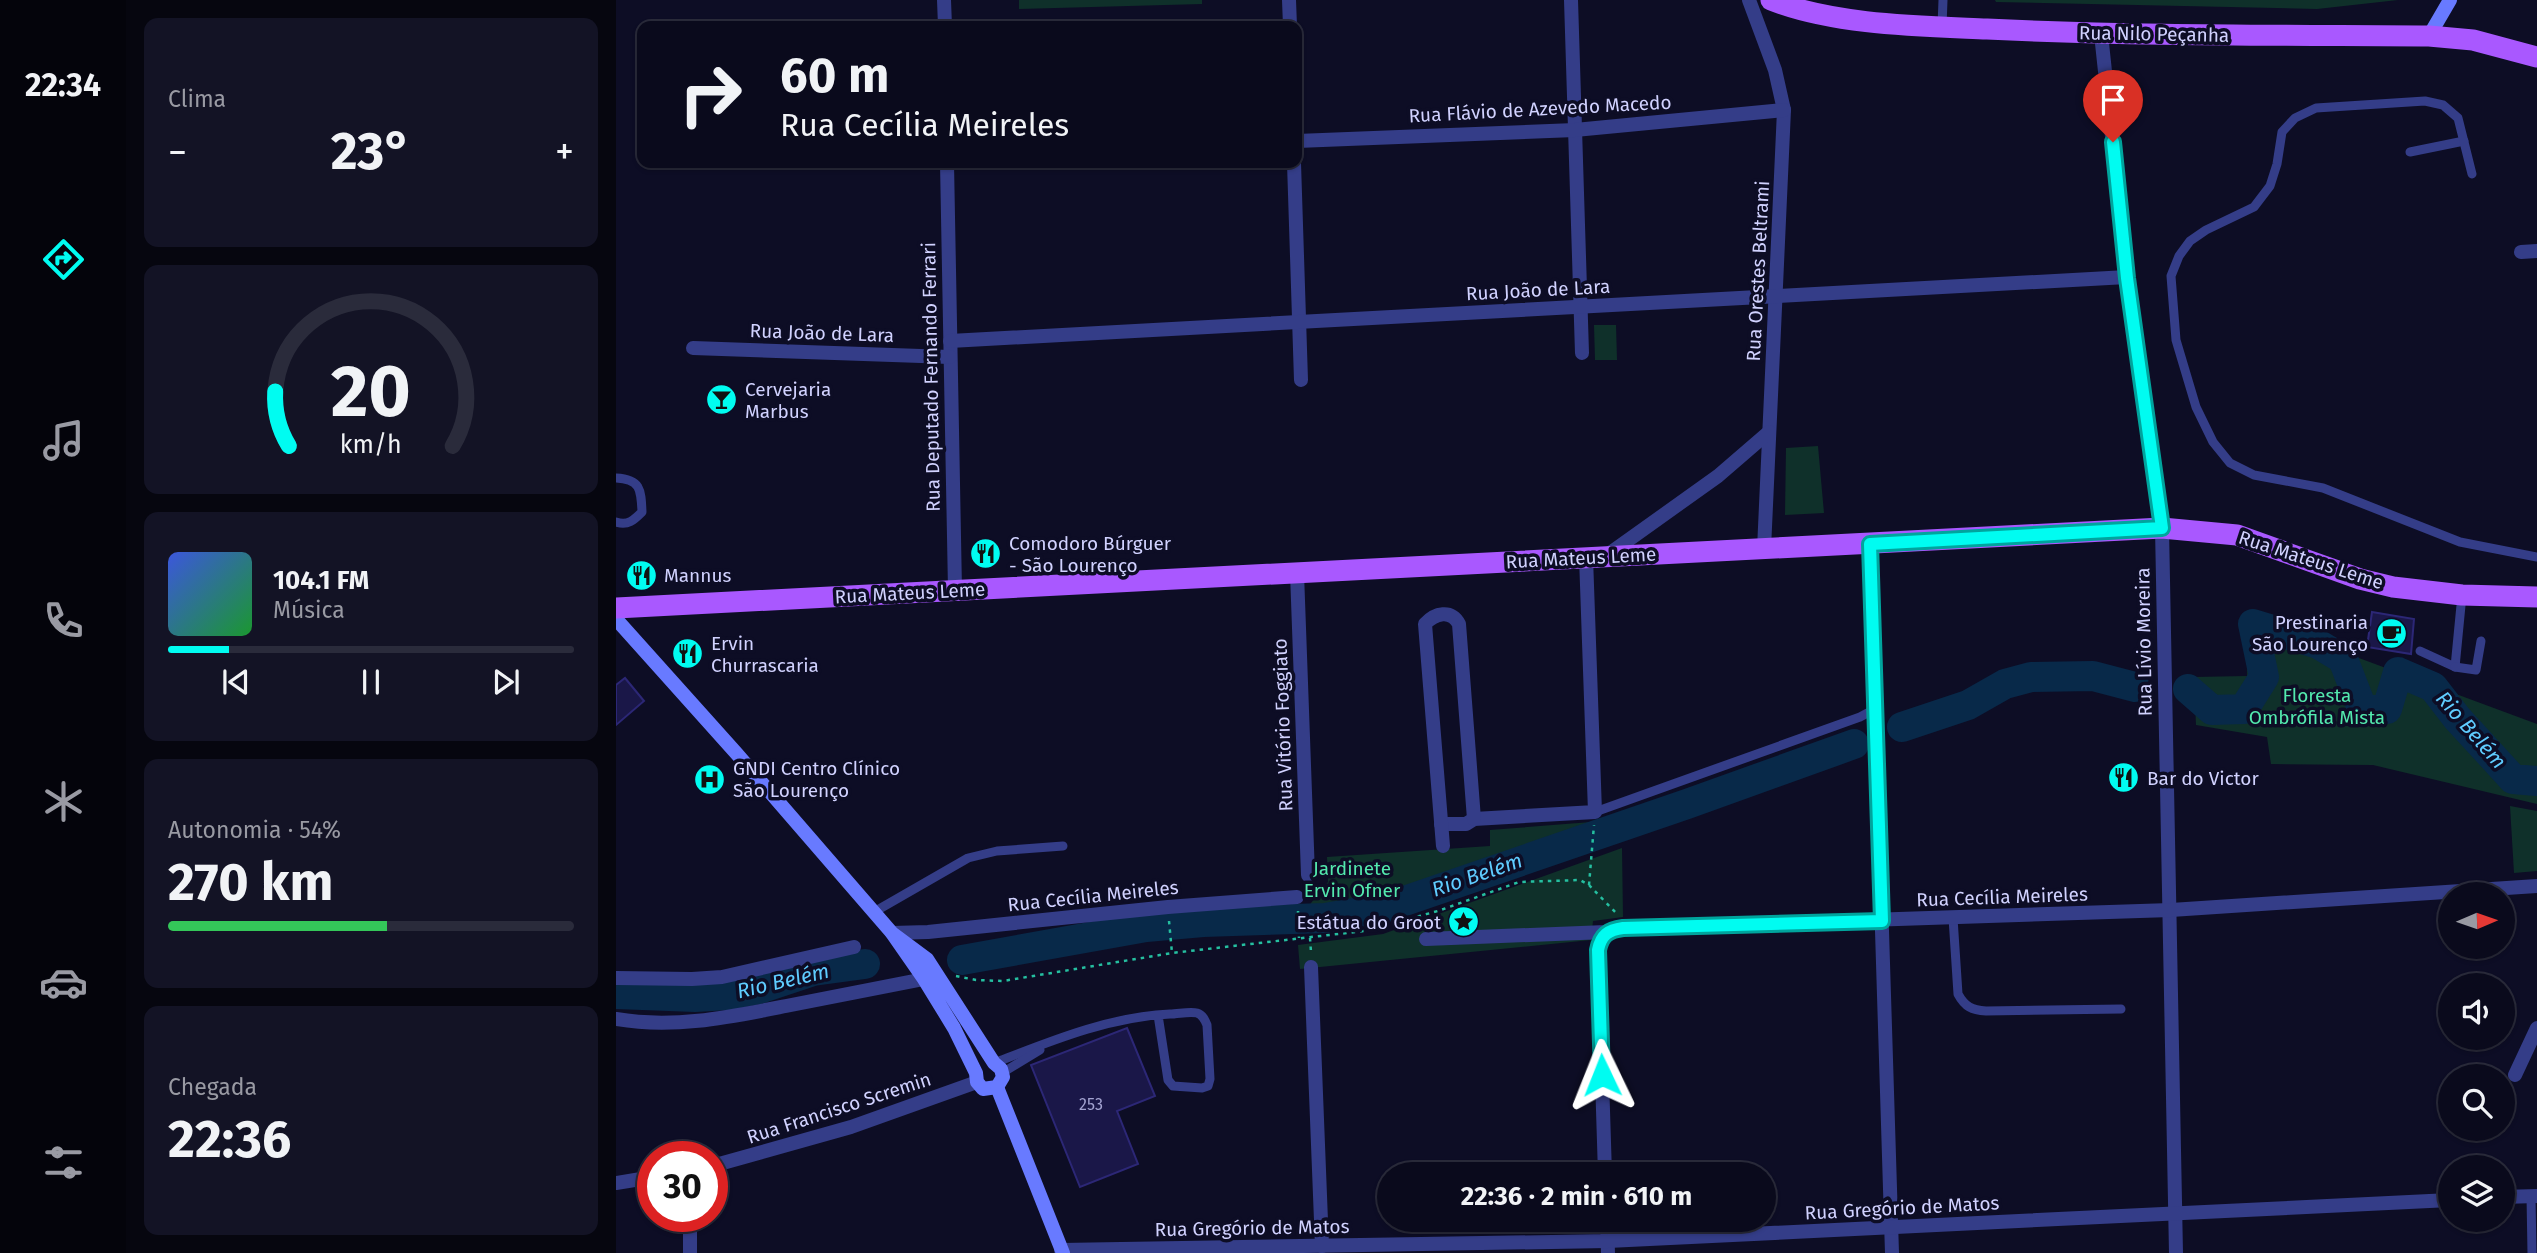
<!DOCTYPE html>
<html lang="pt">
<meta charset="utf-8">
<style>
body{margin:0;font-family:"Fira Sans",sans-serif;background:#131325;color:#f1f3f6;height:100vh;display:flex;flex-direction:column;font-size:26px;white-space:nowrap}
*{box-sizing:border-box;margin:0}
p{font-size:23px;color:#999aa3}
.icon{flex:none;width:38px;height:38px;fill:none;stroke:currentColor;stroke-width:2;stroke-linecap:round;stroke-linejoin:round}
.map{position:relative;flex:1;overflow:hidden}
.details{display:flex;flex-direction:column;gap:18px;padding:18px;background:#06060f;width:490px}
.details>*{flex:none}
.banner{position:absolute;left:21px;top:21px;width:665px;height:147px;border-radius:14px;box-shadow:0 2px 5px #0004,0 0 0 2px #2a2b3b;background:#0a0a1c;color:#f1f3f6;overflow:hidden}
.needle{width:46px;rotate:88deg}
.tools{position:absolute;left:1822px;top:882px;display:grid;gap:14px}
.tools a{display:grid;place-items:center;width:77px;height:77px;border-radius:50%;background:#0a0a1c;box-shadow:0 2px 5px #0004,0 0 0 2px #2a2b3b;font-size:35px}
.speed{position:absolute;left:21px;top:1141px;display:flex;gap:14px;font-size:35px;font-weight:700;text-align:center}
.speed>*{display:grid;place-content:center;width:91px;height:91px;border-radius:50%;background:#0a0a1c;box-shadow:0 2px 5px #0004,0 0 0 2px #2a2b3b;line-height:1}
.speed .limit{border:10px solid #d22;background:#fff;color:#111}
.pin{position:absolute;display:grid;place-items:center;width:60px;height:60px;color:#fff;margin:-72px -30px;border-radius:50% 50% 50% 0;rotate:-45deg;box-shadow:0 0 7px #0007}
.pin .icon{rotate:45deg}
.me{position:absolute;width:77px;margin:-38px;rotate:358deg;stroke-linejoin:round;filter:drop-shadow(0 0 5px #0008)}
.turn{display:flex;align-items:center;gap:24px;height:147px;padding:0 28px;font-size:32px}
.turn .icon{width:91px;height:91px;stroke-width:2.5}
.turn b{display:block;font-size:49px;line-height:60px}
.big{font-size:52px;font-weight:700;line-height:1.1}
.details .card{flex:1;display:flex;flex-direction:column;justify-content:center;gap:10px;min-width:0;padding:0 24px;border-radius:14px;background:#131325}
.details .dial{align-items:center;gap:0}
.dial svg{height:182px;overflow:visible;fill:none;stroke:#2a2b3b;stroke-width:7;stroke-linecap:round;text-anchor:middle}
.dial text{fill:#f1f3f6;stroke:none}
.song{display:flex;align-items:center;gap:21px}
.cover{width:84px;height:84px;border-radius:10px;background:linear-gradient(135deg,hsl(230 70% 55%),hsl(130 70% 35%))}
.played{height:7px;border-radius:4px;background:linear-gradient(90deg,#00fcf1 15%,#2a2b3b 15%)}
.keys{display:flex;justify-content:space-around;direction:ltr}
.heat{display:flex;justify-content:space-between;align-items:center;font-size:38px;direction:ltr}
.charge{height:10px;border-radius:5px;background:linear-gradient(90deg,#34c759 54%,#2a2b3b 0)}
.trip{position:absolute;left:761px;top:1162px;width:399px;height:70px;border-radius:35px;background:#0a0a1c;box-shadow:0 2px 5px #0004,0 0 0 2px #2a2b3b;font-weight:700;line-height:70px;text-align:center}
main{display:flex;flex:1;min-height:0}
.tab-bar{display:flex;flex-direction:column;width:126px;justify-content:space-around;align-items:center;background:#04040b;color:#999aa3}
.tab-bar .icon{width:49px;height:49px}
.tab-bar .on{color:#00fcf1}
.tab-bar b{font-size:32px;color:#f1f3f6}
.map>svg:first-child{display:block}
</style>
<main>
<nav class="tab-bar">
<b>22:34</b>
<svg class="icon on" aria-label="directions" viewBox="0 0 24 24"><path d="M12 3l9 9-9 9-9-9zM9 14v-3h6M13 9l2 2-2 2"/></svg>
<svg class="icon" aria-label="music" viewBox="0 0 24 24"><path d="M9 18V5l10-2v13"/><circle cx="6" cy="18" r="3"/><circle cx="16" cy="16" r="3"/></svg>
<svg class="icon" aria-label="phone" viewBox="0 0 24 24"><path d="M5 4h4l2 5-3 2q2 4 5 5l2-3 5 2v4C11 20 4 13 5 4z"/></svg>
<svg class="icon" aria-label="climate" viewBox="0 0 24 24"><path d="M12 3v18M4 7l16 10M4 17L20 7"/></svg>
<svg class="icon" aria-label="car" viewBox="0 0 24 24"><path d="M5 17H2v-5l4-1 3-4h7l3 4 3 1v5h-3M9 17h6M6 11h13"/><circle cx="7" cy="17" r="2"/><circle cx="17" cy="17" r="2"/></svg>
<svg class="icon" aria-label="filters" viewBox="0 0 24 24"><path d="M4 7h16M4 17h16"/><circle cx="9" cy="7" r="2"/><circle cx="15" cy="17" r="2"/></svg>
</nav>
<section class="details">
<div class="card"><p>Clima</p>
<div class="heat"><a>−</a><b class="big">23°</b><a>+</a></div>
</div>
<div class="card dial"><svg viewBox="0 0 100 80">
<path d="M14 69A42 42 0 1 1 86 69"/>
<path d="M14 69A42 42 0 0 1 8 45" stroke="#00fcf1"/>
<text x="50" y="56" font-size="32" font-weight="700">20</text>
<text x="50" y="72" font-size="11">km/h</text>
</svg></div>
<div class="card">
<div class="song"><i class="cover"></i><div><b>104.1 FM</b><p>Música</p></div></div>
<div class="played"></div>
<div class="keys"><svg class="icon" aria-label="previous" viewBox="0 0 24 24"><path d="M18 5L8 12l10 7zM5 5v14"/></svg><svg class="icon" aria-label="pause" viewBox="0 0 24 24"><path d="M8 5v14M16 5v14"/></svg><svg class="icon" aria-label="next" viewBox="0 0 24 24"><path d="M6 5l10 7-10 7zM19 5v14"/></svg></div>
</div>
<div class="card"><p>Autonomia · 54%</p><b class="big">270 km</b><div class="charge"></div></div>
<div class="card"><p>Chegada</p><b class="big">22:36</b></div>
</section>
<div class="map">
<svg width="1921" height="1253" viewBox="0 0 1921 1253">
<rect width="100%" height="100%" fill="#0d0d25"/>
<g fill="#0f302a">
<polygon points="403,0 586,0 586,4 403,9"/>
<polygon points="1379,0 1782,0 1701,9 1380,2"/>
<polygon points="978,325 1000,325 1001,360 979,360"/>
<polygon points="1202,446 1208,513 1169,515 1170,448"/>
<polygon points="1632,617 1921,724 1921,804 1757,765 1655,764 1651,737 1580,725 1578,677 1631,676"/>
<polygon points="1894,806 1921,811 1921,871 1898,873"/>
<polygon points="988,821 795,887 687,913 712,882 711,857 874,846 874,830"/>
<polygon points="1006,848 1007,917 977,921 975,940 684,969 682,945 767,934"/>
</g>
<g fill="none" stroke-linecap="round" stroke-linejoin="round">
<g stroke="#082949" stroke-width="30">
<polyline points="1572,689 1596,710 1628,709 1648,677 1637,624 1702,644 1727,659 1747,711 1771,709 1782,672 1817,687 1841,718 1897,779 1921,781"/>
<polyline points="1286,727 1352,705 1389,684 1415,677 1477,676 1519,687"/>
<polyline points="346,960 530,927 587,922 709,918 771,907 1071,804 1238,744"/>
<polyline points="0,994 79,997 113,995 143,989 197,971 249,964"/>
</g>
</g>
<g fill="#1a1748" stroke="#2c2776" stroke-width="2">
<polygon points="1756,612 1798,619 1795,654 1751,647"/>
<polygon points="9,678 28,701 0,725 0,685"/>
<polygon points="511,1028 539,1096 501,1111 522,1164 464,1187 415,1065"/>
</g>
<g fill="none" stroke-linecap="round" stroke-linejoin="round">
<g stroke="#25bfa0" stroke-width="2.5" stroke-dasharray="3.5 5" stroke-linecap="butt">
<polyline points="973,885 978,825"/>
<polyline points="682,911 683,938"/>
<polyline points="553,921 556,953"/>
<polyline points="694,938 695,952"/>
<polyline points="340,976 360,980 387,981 556,953 748,931 822,911 903,882 964,880 973,885 1001,914"/>
</g>
<g stroke="#343d88" stroke-width="9">
<polyline points="1326,26 1327,0"/>
<polyline points="1794,152 1848,141"/>
<polyline points="1856,174 1842,118 1827,105 1809,101 1700,108 1679,118 1666,132 1661,164 1654,186 1638,207 1590,230 1574,241 1563,256 1555,276 1560,340 1580,407 1597,442 1614,463 1638,475 1707,488 1844,542 1921,557"/>
<path d="M0,478C25,479 25,490 26,512C18,520 12,526 0,522"/>
<polyline points="1804,651 1839,667 1846,595"/>
<polyline points="1839,667 1860,670 1865,641"/>
<polyline points="979,812 1244,717 1259,709"/>
<polyline points="258,912 352,858 381,851 447,846"/>
<path d="M1337,918L1342,994C1349,1007 1356,1010 1370,1011L1505,1009"/>
<path d="M378,1063C435,1041 492,1017 554,1014C562,1014 574,1011 581,1013C587,1015 589,1020 591,1025L594,1079L592,1086L586,1088L557,1086L552,1080L542,1015"/>
<polyline points="386,1073 424,1050"/>
<polyline points="1915,1196 1916,1253"/>
</g>
<g stroke="#343d88" stroke-width="14">
<polyline points="328,0 329,26"/>
<polyline points="673,0 674,26"/>
<polyline points="955,0 966,353"/>
<polyline points="1133,0 1159,70 1168,110 1148,549"/>
<polyline points="1485,34 1511,277 1546,528 1560,1253"/>
<polyline points="681,141 959,130 1168,110"/>
<polyline points="331,163 339,590"/>
<polyline points="678,163 685,380"/>
<polyline points="1905,252 1921,251"/>
<polyline points="334,341 1511,277"/>
<polyline points="77,348 334,357"/>
<polyline points="1254,544 1276,1253"/>
<polyline points="990,556 1102,476 1153,432"/>
<polyline points="681,573 692,875"/>
<polyline points="825,824 850,824 858,819 979,812 970,557"/>
<path d="M827,846L809,624C819,613 835,609 843,624L858,819"/>
<polyline points="276,933 312,932 552,907 681,897"/>
<polyline points="810,939 990,932 1007,928 1555,910 1921,886"/>
<polyline points="695,967 706,1246"/>
<polyline points="0,978 76,979 106,977 238,947"/>
<path d="M0,1019C58,1029 114,1017 170,1006C216,997 262,988 308,979"/>
<polyline points="1899,1075 1921,1028"/>
<polyline points="96,1166 235,1127 361,1082"/>
<polyline points="989,1174 982,950 984,940 990,932"/>
<polyline points="0,1183 37,1177"/>
<polyline points="1886,1197 1921,1196"/>
<polyline points="74,1216 74,1253"/>
<polyline points="991,1220 992,1253"/>
<polyline points="445,1250 992,1241 1834,1200"/>
</g>
<g stroke="#687aff" stroke-width="14">
<polyline points="1813,36 1834,0"/>
<polyline points="0,619 121,754 276,933 308,979 338,1028 360,1073 361,1082 367,1089 381,1087 387,1077 385,1069 378,1063 311,959 276,933"/>
<polyline points="381,1087 447,1253"/>
</g>
<g stroke="#a958ff" stroke-width="21">
<path d="M1155,0C1218,25 1303,26 1371,29C1518,36 1665,35 1813,36L1857,40L1921,57"/>
<polyline points="0,608 1546,528 1621,535 1744,579 1777,587 1846,595 1921,597"/>
</g>
</g>
<g fill="none" stroke-linecap="round" stroke-linejoin="round">
<defs>
<path id="route" d="M986,1075L982,950C985,935 992,930 1007,928L1266,921L1254,544L1546,528L1511,278L1497,142"/>
</defs>
<use href="#route" stroke="#00a49d" stroke-width="18"/>
<use href="#route" stroke="#00fcf1" stroke-width="12"/>
</g>
<defs>
<symbol id="bar-disc" viewBox="-11 -11 22 22"><circle r="9.5" fill="#00fcf1" stroke="#0d0d25"/><path d="M-6-5H6L.8 .8V4.5H3.5V6h-7V4.5H-.8V.8Z" fill="#111"/></symbol>
<symbol id="restaurant-disc" viewBox="-11 -11 22 22"><circle r="9.5" fill="#00fcf1" stroke="#0d0d25"/><path d="M-5-6h1v4h1v-4h1v4h1v-4h1v5L-1.5 .5V6h-2V.5L-5-1ZM5-6V6H3V1.5H1.5Q1.5-4 5-6Z" fill="#111"/></symbol>
<symbol id="cafe-disc" viewBox="-11 -11 22 22"><circle r="9.5" fill="#00fcf1" stroke="#0d0d25"/><path d="M-5.5-4.5H6V0H3Q3 3.5 0 3.5H-2.5Q-5.5 3.5-5.5 0ZM3-3.2v2h1.7v-2ZM-6 4.5H4V6H-6Z" fill="#111"/></symbol>
<symbol id="hospital-disc" viewBox="-11 -11 22 22"><circle r="9.5" fill="#00fcf1" stroke="#0d0d25"/><path d="M-5-5h3v3.5h4V-5h3V5h-3V1.5h-4V5h-3Z" fill="#111"/></symbol>
<symbol id="sight-disc" viewBox="-11 -11 22 22"><circle r="9.5" fill="#00fcf1" stroke="#0d0d25"/><path d="M0-6L1.8-2.2L6-1.7L2.9 1.2L3.7 5.4L0 3.3L-3.7 5.4L-2.9 1.2L-6-1.7L-1.8-2.2Z" fill="#111"/></symbol>
</defs>
<g fill-rule="evenodd">
<use href="#bar-disc" x="88" y="382" width="35" height="35"/>
<use href="#restaurant-disc" x="352" y="536" width="35" height="35"/>
<use href="#restaurant-disc" x="8" y="558" width="35" height="35"/>
<use href="#cafe-disc" x="1758" y="616" width="35" height="35"/>
<use href="#restaurant-disc" x="54" y="636" width="35" height="35"/>
<use href="#restaurant-disc" x="1490" y="760" width="35" height="35"/>
<use href="#hospital-disc" x="76" y="762" width="35" height="35"/>
<use href="#sight-disc" x="830" y="904" width="35" height="35"/>
</g>
<g text-anchor="middle" dominant-baseline="central" stroke-width="7" stroke-linejoin="round" paint-order="stroke">
<g font-size="16" fill="#a3a3d1">
<text x="475" y="1104">253</text>
</g>
<g font-size="19" fill="#d1d2ff" stroke="#0d0d25">
<text transform="translate(1538 34) rotate(1)">Rua Nilo Peçanha</text>
<text transform="translate(924 109) rotate(-3)">Rua Flávio de Azevedo Macedo</text>
<text transform="translate(1142 271) rotate(-87)">Rua Orestes Beltrami</text>
<text transform="translate(922 290) rotate(-3)">Rua João de Lara</text>
<text transform="translate(206 333) rotate(2)">Rua João de Lara</text>
<text transform="translate(315 377) rotate(-91)">Rua Deputado Fernando Ferrari</text>
<text transform="translate(965 558) rotate(-3)">Rua Mateus Leme</text>
<text transform="translate(1695 560) rotate(18)">Rua Mateus Leme</text>
<text transform="translate(294 593) rotate(-3)">Rua Mateus Leme</text>
<text transform="translate(1528 642) rotate(-91)">Rua Lívio Moreira</text>
<text transform="translate(667 725) rotate(-92)">Rua Vitório Foggiato</text>
<text transform="translate(477 896) rotate(-6)">Rua Cecília Meireles</text>
<text transform="translate(1386 897) rotate(-2)">Rua Cecília Meireles</text>
<text transform="translate(223 1108) rotate(-18)">Rua Francisco Scremin</text>
<text transform="translate(1286 1208) rotate(-3)">Rua Gregório de Matos</text>
<text transform="translate(636 1228) rotate(-1)">Rua Gregório de Matos</text>
</g>
<g font-size="19" fill="#d1d2ff" stroke="#0d0d25" text-anchor="start">
<text x="129" y="389">Cervejaria<tspan x="129" dy="22">Marbus</tspan></text>
<text x="393" y="543">Comodoro Búrguer<tspan x="393" dy="22">- São Lourenço</tspan></text>
<text x="48" y="575">Mannus</text>
<text x="1752" y="622" text-anchor="end">Prestinaria<tspan x="1752" dy="22">São Lourenço</tspan></text>
<text x="95" y="643">Ervin<tspan x="95" dy="22">Churrascaria</tspan></text>
<text x="117" y="768">GNDI Centro Clínico<tspan x="117" dy="22">São Lourenço</tspan></text>
<text x="1531" y="778">Bar do Victor</text>
<text x="825" y="922" text-anchor="end">Estátua do Groot</text>
</g>
<g font-size="19" fill="#53e9ae" stroke="#0d0d25">
<text x="1701" y="695">Floresta<tspan x="1701" dy="22">Ombrófila Mista</tspan></text>
<text x="736" y="868">Jardinete<tspan x="736" dy="22">Ervin Ofner</tspan></text>
</g>
<g font-size="21" font-style="italic" fill="#5fccff" stroke="#0d0d25">
<text transform="translate(1855 730) rotate(49)">Rio Belém</text>
<text transform="translate(861 875) rotate(-19)">Rio Belém</text>
<text transform="translate(167 981) rotate(-13)">Rio Belém</text>
</g>
</g>
</svg>
<div class="tools">
<a><svg class="needle" viewBox="-14 -14 28 28"><path d="M0-13l5 13h-10z" fill="#e53935"/><path d="M0 13l5-13h-10z" fill="#999aa3"/></svg></a>
<a><svg class="icon" aria-label="sound" viewBox="0 0 24 24"><path d="M4 9h4l5-4v14l-5-4H4zM17 9q2 3 0 6"/></svg></a>
<a><svg class="icon" aria-label="search" viewBox="0 0 24 24"><circle cx="10" cy="10" r="6"/><path d="M15 15l6 6"/></svg></a>
<a><svg class="icon" aria-label="layers" viewBox="0 0 24 24"><path d="M12 4l9 5-9 5-9-5zM3 14l9 5 9-5"/></svg></a>
</div>
<div class="speed"><div class="limit">30</div></div>
<div class="pin" style="left:1497px;top:142px;background:#d93025"><svg class="icon" aria-label="arrive" viewBox="0 0 24 24"><path d="M6 21V4h12l-3 4 3 4H6"/></svg></div>
<svg class="me" style="left:986px;top:1075px" viewBox="-20 -20 40 40"><path d="M0-17L14 15 0 8-14 15z" fill="#00fcf1" stroke="#fff" stroke-width="4"/></svg>
<div class="trip">22:36 · 2 min · 610 m</div>
<div class="banner">
<div class="turn"><svg class="icon" aria-label="right" viewBox="0 0 24 24"><path d="M7 20v-9h11M14 6l5 5-5 5"/></svg><div><b>60 m</b>Rua Cecília Meireles</div></div>
</div>
</div>
</main>
